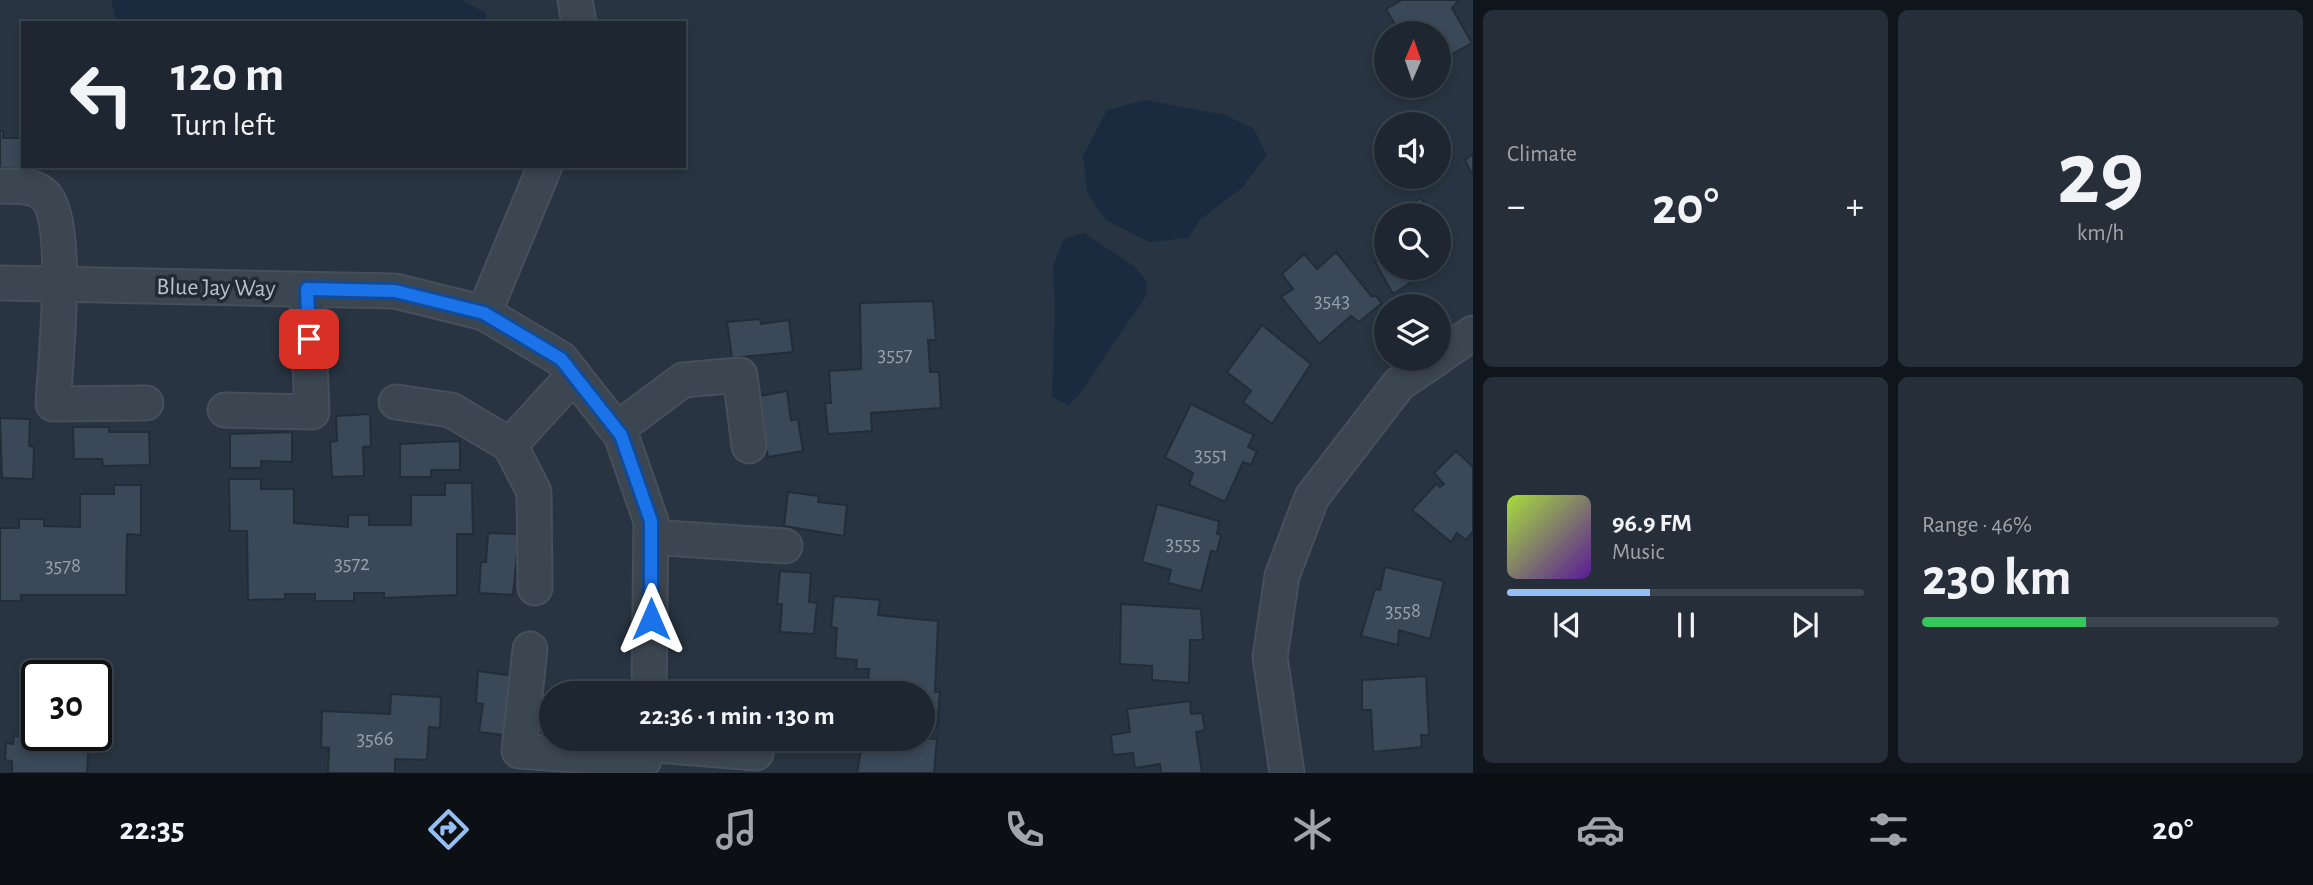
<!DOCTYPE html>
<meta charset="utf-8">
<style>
body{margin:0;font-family:"Alegreya Sans",sans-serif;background:#262f39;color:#f1f3f6;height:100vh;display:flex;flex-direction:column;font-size:26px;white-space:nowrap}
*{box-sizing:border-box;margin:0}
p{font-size:23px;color:#a1a5ab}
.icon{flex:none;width:38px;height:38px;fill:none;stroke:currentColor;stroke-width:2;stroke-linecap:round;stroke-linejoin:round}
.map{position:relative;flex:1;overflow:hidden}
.panel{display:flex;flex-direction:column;gap:10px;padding:10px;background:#10151b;width:840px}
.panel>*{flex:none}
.banner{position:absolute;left:21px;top:21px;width:665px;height:147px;border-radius:0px;box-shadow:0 4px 10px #0003,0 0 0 2px #3c444d;background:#1e2731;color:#f1f3f6;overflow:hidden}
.needle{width:46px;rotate:2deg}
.controls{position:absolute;left:1374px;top:21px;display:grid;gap:14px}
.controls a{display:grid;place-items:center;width:77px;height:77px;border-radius:50%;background:#1e2731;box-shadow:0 4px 10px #0003,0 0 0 2px #3c444d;font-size:35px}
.speed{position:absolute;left:21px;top:660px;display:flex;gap:14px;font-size:35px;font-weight:700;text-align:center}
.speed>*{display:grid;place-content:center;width:91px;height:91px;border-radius:50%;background:#1e2731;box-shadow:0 4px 10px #0003,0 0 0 2px #3c444d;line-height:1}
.speed .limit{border:4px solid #111;border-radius:10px;background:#fff;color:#111}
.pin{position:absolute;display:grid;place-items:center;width:60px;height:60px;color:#fff;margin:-30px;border-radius:14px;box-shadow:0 4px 10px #0006}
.me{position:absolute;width:77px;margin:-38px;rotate:0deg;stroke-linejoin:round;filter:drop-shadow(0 0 5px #0008)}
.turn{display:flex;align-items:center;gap:24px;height:147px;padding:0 35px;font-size:32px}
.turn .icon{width:91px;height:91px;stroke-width:2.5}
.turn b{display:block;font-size:49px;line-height:60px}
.big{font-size:52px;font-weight:700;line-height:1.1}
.panel .tile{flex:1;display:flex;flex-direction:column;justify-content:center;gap:10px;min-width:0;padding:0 24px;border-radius:10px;background:#262f39}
.panel .dial{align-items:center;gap:0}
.dial b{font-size:91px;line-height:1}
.song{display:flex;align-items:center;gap:21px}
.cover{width:84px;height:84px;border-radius:10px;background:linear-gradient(135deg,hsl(80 70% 55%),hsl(270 70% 35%))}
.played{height:7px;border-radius:4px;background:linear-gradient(90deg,#95bff4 40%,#3c444d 40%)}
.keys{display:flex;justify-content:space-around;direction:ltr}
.heat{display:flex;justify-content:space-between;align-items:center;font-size:38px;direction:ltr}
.charge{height:10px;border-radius:5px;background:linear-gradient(90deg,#34c759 46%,#3c444d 0)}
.panel .tiles{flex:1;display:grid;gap:10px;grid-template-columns:repeat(2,1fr)}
.trip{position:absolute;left:539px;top:681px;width:396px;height:70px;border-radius:35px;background:#1e2731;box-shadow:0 4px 10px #0003,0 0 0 2px #3c444d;font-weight:700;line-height:70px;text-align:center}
.tab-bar{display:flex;height:112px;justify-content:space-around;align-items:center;background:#0c1014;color:#a1a5ab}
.tab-bar .icon{width:49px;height:49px}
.tab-bar .active{color:#95bff4}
.tab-bar b{font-size:32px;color:#f1f3f6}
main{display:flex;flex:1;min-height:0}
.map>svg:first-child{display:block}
</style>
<main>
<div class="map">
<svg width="1473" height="773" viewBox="0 0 1473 773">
<rect width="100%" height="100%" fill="#283441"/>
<g fill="#1b2b3f">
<polygon points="111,0 461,0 486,13 485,23 117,23"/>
<polygon points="1145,100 1225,115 1253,128 1267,155 1242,188 1201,219 1188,238 1149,242 1106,220 1087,192 1083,156 1107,110"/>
<polygon points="1084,233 1134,266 1147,281 1146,296 1079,395 1068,405 1052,397 1055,307 1053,266 1064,239"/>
</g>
<g fill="#3a4857" stroke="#222d38" stroke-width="2">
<polygon points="1402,0 1459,0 1452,8 1472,43 1438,62 1438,33 1400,33 1386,9"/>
<polygon points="0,131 3,131 3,138 23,138 23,166 32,166 32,170 0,168"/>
<polygon points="1473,154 1473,176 1465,160"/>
<polygon points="1421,198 1431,215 1393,215"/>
<polygon points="1386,220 1386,253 1372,228"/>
<polygon points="1438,230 1448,248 1439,254 1442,262 1438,264"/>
<polygon points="1336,252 1372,297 1375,295 1382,303 1359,322 1351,316 1319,344 1281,297 1293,289 1282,274 1304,254 1317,269"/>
<polygon points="1386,255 1386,268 1433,268 1393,294 1375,262"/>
<polygon points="933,301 936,340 928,340 930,372 939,372 941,408 871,413 872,431 828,434 825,403 831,403 829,371 861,369 860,303"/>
<polygon points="760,319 761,324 789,320 793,352 732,358 727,322"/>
<polygon points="1262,325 1311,364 1272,424 1243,402 1251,391 1227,372"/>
<polygon points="787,391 791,420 798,419 803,451 768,457 754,397"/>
<polygon points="1191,404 1254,435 1248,447 1257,451 1251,465 1243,462 1225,502 1189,485 1193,473 1165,457"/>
<polygon points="370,414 371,446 363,447 364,476 332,477 330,442 337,441 336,416"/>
<polygon points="0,418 30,419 29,446 34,447 33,479 2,478"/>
<polygon points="73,427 109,427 109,432 149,432 150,465 103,466 102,459 74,459"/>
<polygon points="292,432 292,462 261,461 261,468 230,468 230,434"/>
<polygon points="460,441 460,470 431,470 431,477 400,477 400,444"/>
<polygon points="1456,451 1473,467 1473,531 1466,540 1457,533 1451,542 1412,510 1436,484 1440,487 1444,484 1434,473"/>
<polygon points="229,479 261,479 261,489 294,489 294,523 348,527 348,515 369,515 369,525 411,525 411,495 445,495 445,483 472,483 473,534 457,534 457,595 384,598 384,593 354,593 354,601 315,601 315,594 285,594 285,599 248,600 247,531 230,531"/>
<polygon points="114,485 141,485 141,535 127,534 126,595 21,595 21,601 0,601 0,528 19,528 19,519 44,519 44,526 80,527 80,494 114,494"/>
<polygon points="788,492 819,496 818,502 847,505 844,536 784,526"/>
<polygon points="1157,504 1219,521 1217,534 1221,535 1217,552 1211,551 1201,591 1168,583 1171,570 1142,562"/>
<polygon points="488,533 519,534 513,595 479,593 481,562 486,562"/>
<polygon points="1385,567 1444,581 1430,639 1399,630 1398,645 1361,636 1375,589 1380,590"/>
<polygon points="780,571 811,573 809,602 817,603 814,634 780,632 782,604 777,604"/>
<polygon points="834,596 880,600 878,615 938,621 935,692 940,692 937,728 923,727 923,738 937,739 934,773 857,773 863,738 922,738 922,693 867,693 869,669 856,669 857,660 835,658 837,628 831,627"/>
<polygon points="1121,604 1201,609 1203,640 1190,640 1189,683 1152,680 1152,666 1120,664"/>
<polygon points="478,671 514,676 511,736 479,732 483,704 476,703"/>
<polygon points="1426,676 1429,735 1421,735 1422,747 1373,752 1371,710 1362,710 1362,680"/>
<polygon points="391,694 441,697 440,728 429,727 427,760 395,759 395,773 328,773 329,748 321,747 322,711 390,714"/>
<polygon points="1190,701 1191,714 1202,713 1205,730 1196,732 1202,773 1161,773 1160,764 1135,768 1133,753 1113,755 1111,735 1130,732 1127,709"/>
<polygon points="14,736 89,740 87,773 12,773 12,761 5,760 6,743 13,744"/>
</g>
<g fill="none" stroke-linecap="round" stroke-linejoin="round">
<defs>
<g id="minor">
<polyline points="575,0 579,23"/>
<path d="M0,186C14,187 30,184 42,193C72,215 55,365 53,404L146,403"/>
<polyline points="0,283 395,291 484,313 561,359 621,435 651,521 649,693"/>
<polyline points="484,313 545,166"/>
<polyline points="1438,357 1473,333"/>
<polyline points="396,402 451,410 510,445"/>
<polyline points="225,410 312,412 307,290"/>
<polyline points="617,429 683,380 740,375 749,446"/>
<polyline points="651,537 785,546"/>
<polyline points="535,588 534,492 510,445 574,375"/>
<polyline points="530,649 519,751 644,760"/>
<polyline points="645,744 756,753"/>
<polyline points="1287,773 1270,657 1282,576 1312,497 1399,384 1436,359"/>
</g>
</defs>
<use href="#minor" stroke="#464f5a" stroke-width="37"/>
<use href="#minor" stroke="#3c4651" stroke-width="33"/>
</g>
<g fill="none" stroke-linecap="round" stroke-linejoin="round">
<defs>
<polyline id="route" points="309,339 307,289 395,291 484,313 561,359 621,435 651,521 651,619"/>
</defs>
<use href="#route" stroke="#114b97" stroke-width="18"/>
<use href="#route" stroke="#1a73e8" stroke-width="12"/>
</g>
<g text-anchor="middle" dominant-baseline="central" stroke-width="7" stroke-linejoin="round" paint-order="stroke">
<g font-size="21" fill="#97a1ac">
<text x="1332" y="300">3543</text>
<text x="895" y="354">3557</text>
<text x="1211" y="454">3551</text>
<text x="1183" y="543">3555</text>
<text x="352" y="563">3572</text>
<text x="63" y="565">3578</text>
<text x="1403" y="610">3558</text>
<text x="375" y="738">3566</text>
</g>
<g font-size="24" fill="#b9c1cb" stroke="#202b36">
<text transform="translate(216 288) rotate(1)">Blue Jay Way</text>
</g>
</g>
</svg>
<div class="controls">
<a><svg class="needle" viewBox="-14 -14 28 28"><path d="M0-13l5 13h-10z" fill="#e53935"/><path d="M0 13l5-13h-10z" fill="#a1a5ab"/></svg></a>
<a><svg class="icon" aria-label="sound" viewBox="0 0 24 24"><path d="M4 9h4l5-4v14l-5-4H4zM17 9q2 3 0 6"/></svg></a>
<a><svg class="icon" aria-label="search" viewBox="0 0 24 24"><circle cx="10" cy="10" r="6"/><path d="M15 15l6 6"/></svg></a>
<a><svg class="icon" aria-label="layers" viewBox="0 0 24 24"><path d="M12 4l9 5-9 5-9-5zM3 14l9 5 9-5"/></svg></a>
</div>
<div class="speed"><div class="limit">30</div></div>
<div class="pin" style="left:309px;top:339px;background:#d93025"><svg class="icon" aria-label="arrive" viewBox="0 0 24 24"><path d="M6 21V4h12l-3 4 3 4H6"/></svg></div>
<svg class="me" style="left:651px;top:619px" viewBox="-20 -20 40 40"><path d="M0-17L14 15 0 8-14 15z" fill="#1a73e8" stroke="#fff" stroke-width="4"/></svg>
<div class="trip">22:36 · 1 min · 130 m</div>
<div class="banner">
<div class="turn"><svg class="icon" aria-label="left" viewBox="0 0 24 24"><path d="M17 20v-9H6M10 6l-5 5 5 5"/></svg><div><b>120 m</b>Turn left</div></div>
</div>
</div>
<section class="panel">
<div class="tiles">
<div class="tile"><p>Climate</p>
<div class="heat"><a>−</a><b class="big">20°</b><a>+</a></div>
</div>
<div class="tile dial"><b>29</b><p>km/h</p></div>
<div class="tile">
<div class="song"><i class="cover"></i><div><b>96.9 FM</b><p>Music</p></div></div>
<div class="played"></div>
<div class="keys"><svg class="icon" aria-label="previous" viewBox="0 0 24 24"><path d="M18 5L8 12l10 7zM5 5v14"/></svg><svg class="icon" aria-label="pause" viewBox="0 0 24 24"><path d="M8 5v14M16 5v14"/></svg><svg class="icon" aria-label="next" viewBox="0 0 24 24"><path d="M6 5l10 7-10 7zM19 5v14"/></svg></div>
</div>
<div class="tile"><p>Range · 46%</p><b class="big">230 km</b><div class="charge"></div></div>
</div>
</section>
</main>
<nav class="tab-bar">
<b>22:35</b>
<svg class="icon active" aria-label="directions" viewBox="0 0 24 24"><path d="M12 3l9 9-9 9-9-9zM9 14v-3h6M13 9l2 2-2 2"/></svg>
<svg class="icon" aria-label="music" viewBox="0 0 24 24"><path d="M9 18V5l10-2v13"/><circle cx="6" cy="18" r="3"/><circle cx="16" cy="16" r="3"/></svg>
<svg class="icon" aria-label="phone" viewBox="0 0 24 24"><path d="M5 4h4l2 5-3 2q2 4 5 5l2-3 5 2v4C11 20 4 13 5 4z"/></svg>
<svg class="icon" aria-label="climate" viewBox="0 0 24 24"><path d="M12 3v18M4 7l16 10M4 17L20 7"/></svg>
<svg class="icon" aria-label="car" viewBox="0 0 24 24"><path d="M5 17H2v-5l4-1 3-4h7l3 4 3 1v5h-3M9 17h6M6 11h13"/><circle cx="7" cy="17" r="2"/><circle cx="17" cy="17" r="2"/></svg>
<svg class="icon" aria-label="filters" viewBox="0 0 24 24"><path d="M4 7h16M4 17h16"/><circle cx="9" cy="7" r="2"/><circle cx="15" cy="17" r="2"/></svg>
<b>20°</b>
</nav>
